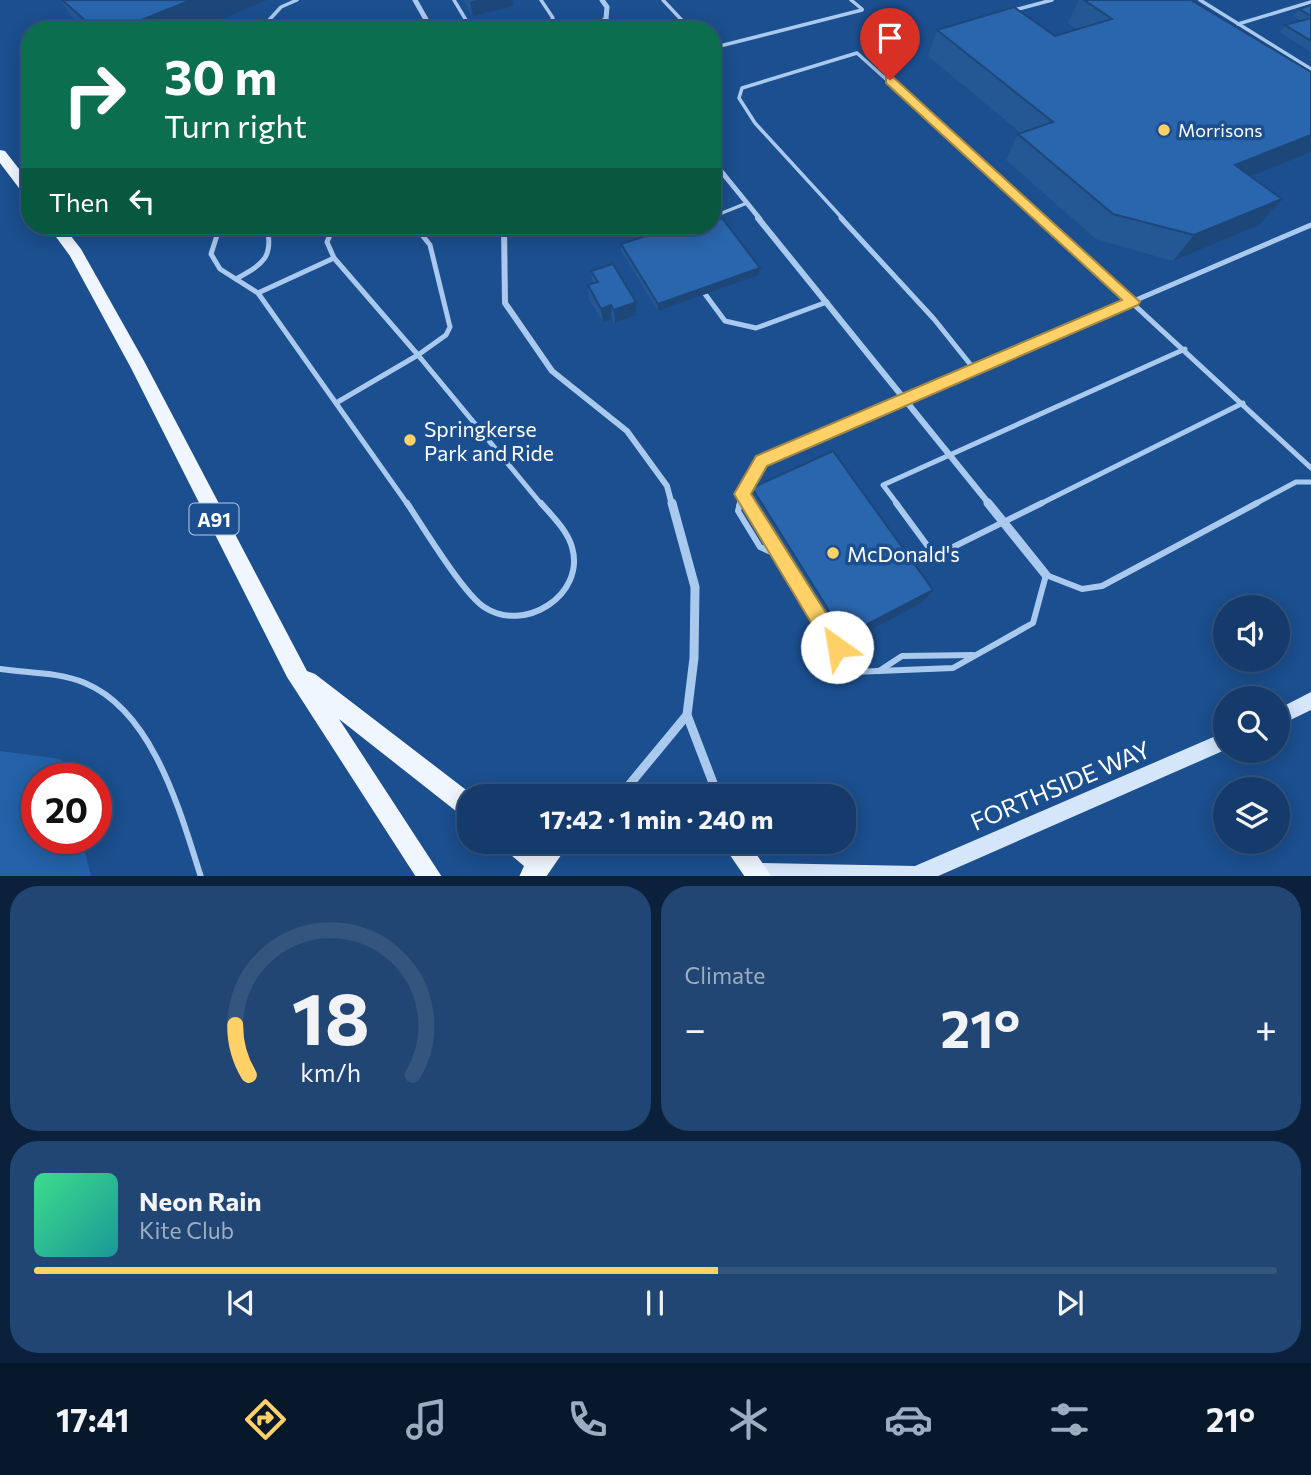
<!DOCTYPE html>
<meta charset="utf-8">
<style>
body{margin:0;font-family:Commissioner,sans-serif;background:#214673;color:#f1f3f6;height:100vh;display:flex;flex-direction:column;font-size:26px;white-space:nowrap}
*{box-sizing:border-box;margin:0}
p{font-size:23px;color:#9dadc1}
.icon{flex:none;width:38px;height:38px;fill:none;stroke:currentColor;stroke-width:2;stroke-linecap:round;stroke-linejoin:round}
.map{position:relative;height:876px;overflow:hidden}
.details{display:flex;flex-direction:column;gap:10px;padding:10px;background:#0b203b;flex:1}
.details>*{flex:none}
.banner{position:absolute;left:21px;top:21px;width:700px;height:214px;border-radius:28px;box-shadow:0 4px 18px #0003,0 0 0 2px #33557e;background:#0b6e4f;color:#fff;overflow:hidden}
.buttons{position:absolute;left:1213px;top:595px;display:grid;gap:14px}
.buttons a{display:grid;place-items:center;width:77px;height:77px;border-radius:50%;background:#143b6b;box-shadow:0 4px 18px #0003,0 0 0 2px #33557e;font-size:35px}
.speed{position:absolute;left:21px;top:763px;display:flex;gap:14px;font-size:35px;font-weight:700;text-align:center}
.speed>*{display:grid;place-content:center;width:91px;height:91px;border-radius:50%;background:#143b6b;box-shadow:0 4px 18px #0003,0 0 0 2px #33557e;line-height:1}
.speed .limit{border:10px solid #d22;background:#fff;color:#111}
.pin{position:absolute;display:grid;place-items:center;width:60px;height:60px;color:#fff;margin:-72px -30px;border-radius:50% 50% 50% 0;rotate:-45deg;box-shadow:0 0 7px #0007}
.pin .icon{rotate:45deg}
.me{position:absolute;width:77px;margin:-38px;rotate:328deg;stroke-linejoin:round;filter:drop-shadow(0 0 5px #0008)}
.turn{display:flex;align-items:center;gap:24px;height:147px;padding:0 28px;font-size:32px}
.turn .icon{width:91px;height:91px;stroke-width:2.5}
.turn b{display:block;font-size:49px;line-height:60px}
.then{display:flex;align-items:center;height:66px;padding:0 28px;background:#0003;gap:14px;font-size:26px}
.big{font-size:52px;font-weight:700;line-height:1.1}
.details .tile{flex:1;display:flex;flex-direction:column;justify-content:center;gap:10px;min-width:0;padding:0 24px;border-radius:28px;background:#214673}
.details .dial{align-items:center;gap:0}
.dial svg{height:182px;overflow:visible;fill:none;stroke:#33557e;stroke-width:7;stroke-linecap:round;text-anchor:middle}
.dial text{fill:#f1f3f6;stroke:none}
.song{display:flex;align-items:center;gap:21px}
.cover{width:84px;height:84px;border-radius:10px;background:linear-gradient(135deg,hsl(150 70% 55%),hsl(180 70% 35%))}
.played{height:7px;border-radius:4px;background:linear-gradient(90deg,#ffd166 55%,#33557e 55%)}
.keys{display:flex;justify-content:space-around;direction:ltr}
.heat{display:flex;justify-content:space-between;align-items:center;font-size:38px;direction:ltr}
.details .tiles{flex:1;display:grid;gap:10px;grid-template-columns:1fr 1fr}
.tile:last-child{grid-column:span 2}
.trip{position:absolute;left:457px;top:784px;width:399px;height:70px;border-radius:28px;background:#143b6b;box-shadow:0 4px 18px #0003,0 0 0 2px #33557e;font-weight:700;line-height:70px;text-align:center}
.menu{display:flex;height:112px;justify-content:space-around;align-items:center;background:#08182b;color:#9dadc1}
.menu .icon{width:49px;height:49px}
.menu .selected{color:#ffd166}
.menu b{font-size:32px;color:#f1f3f6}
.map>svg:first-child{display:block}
</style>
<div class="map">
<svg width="1311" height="877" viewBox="0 0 1311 877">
<rect width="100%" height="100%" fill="#1b4f8f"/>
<polygon fill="#2461a8" points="0,751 61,759 66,779 37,779 37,838 81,838 91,876 0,876"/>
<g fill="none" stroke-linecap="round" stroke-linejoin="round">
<g stroke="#a9c9ee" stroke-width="3.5">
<polyline points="454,0 472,30"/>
<polyline points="541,0 553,18 545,30"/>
<polyline points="663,0 691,30"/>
<polyline points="851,0 862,9"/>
<polyline points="1200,0 1311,69"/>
<polyline points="1011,11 1052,0"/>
<polyline points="1238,24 1311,2"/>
<polyline points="260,30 281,7 297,0"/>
<polyline points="712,48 862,10"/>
<polyline points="712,217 747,203"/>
<polyline points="843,219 755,123 739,98 742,88 857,53 1041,219"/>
</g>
<g stroke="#a9c9ee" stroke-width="5">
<polyline points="841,218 934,319 974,369"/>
<polyline points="1040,218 1311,468"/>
<polyline points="220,226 211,254 220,269 258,293 408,505"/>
<polyline points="415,226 430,245 450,327 446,335 418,355 542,505"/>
<polyline points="334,258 418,355 336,403"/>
<path d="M236,279C262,264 274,259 267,226"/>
<polyline points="258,293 334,258 327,242 334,226"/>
<polyline points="705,294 725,321 756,328 827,302"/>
<polyline points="739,505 742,494"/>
<polyline points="749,505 742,494 761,461 1311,225"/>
<polyline points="898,505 883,485 1185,349"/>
<polyline points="1038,505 1243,403"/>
<polyline points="1253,505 1296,482 1311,482"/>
</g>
<g stroke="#a9c9ee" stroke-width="6">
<path d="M407,503C423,527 463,593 484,607C524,634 586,595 572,547C567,530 552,516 541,503"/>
<polyline points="740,503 738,511 760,547 782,557"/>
<polyline points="748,503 750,507"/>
<polyline points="896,503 935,556 1042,503"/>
<polyline points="833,640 853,672 953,668 1033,623 1046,575 1082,589 1102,586 1257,503"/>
<path d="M0,669C27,673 59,672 85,683C154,712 180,812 201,877"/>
<polyline points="879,671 902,656 973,655"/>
</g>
<g stroke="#a9c9ee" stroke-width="5">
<polyline points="415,0 432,30"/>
<polyline points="602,0 607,7 605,30"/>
<polyline points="592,30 606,19"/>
<polyline points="712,160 760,219"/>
</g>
<g stroke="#a9c9ee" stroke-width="6">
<polyline points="758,218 990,505"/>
<polyline points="504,226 505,303 552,371 627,431 667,486 672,505"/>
</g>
<g stroke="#a9c9ee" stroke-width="9">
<polyline points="672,503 695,587 694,658 687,715 718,796"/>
<polyline points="988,503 1046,575"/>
<polyline points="620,796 687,715"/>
</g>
<g fill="#d6e6fa" fill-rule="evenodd">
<polygon points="1311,692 1311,710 1278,726 1278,709"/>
<polygon points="1225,732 1225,750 936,877 750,877 748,873 751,866 758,863 915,866"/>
</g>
<g fill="#f0f6ff" fill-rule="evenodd">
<polygon points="0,150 5,151 30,183 30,198 25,196 0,163"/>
<polygon points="48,226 63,226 81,249 144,361 307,671 315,674 474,796 469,796 469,819 461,815 339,719 442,877 416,877 287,677 131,368 70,256"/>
<polygon points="501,842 531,842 539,848 543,842 570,842 546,877 519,877 524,866 505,850"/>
<polygon points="721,842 748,842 772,877 745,877"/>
</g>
</g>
<g fill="#245895">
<polygon points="60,0 267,0 196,30 84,30 75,22"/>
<polygon points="463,0 513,0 514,6 473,16"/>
<polygon points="1079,0 1191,0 1250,177 1282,199 1259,225 1173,261 1096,239 1006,160 1018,134 1021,133 928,56 937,30 1055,36 1077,30 1068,23"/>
<polygon points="1311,5 1311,52 1280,32 1285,25 1301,21 1293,16 1299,9"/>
<polygon points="635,226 712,226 759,275 658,311 621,251 621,244 643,237"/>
<polygon points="591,271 636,315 615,323 612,319 603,322 589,299 588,285 593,284"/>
<polygon points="752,488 922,603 837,647 748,503"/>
</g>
<g fill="#1d4779">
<polygon points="191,0 267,0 196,30 117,30"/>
<polygon points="477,0 513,0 514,6 473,16 470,2"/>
<polygon points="1311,135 1311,152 1214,191 1235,165"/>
<polygon points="1282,199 1259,225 1173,261 1194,235"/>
<polygon points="760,268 759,275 658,311 658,304"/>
<polygon points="636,302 636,315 615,323 614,310"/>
<polygon points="611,305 612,319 603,322 601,309"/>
<polygon points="933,590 922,603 837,647 845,636"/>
</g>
<g fill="#2a66ad" stroke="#1d4779" stroke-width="2">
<polygon points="62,0 191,0 117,30 96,30"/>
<polygon points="1084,0 1191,0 1311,72 1311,135 1235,165 1282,199 1194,235 1113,214 1018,134 1053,122 937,30 1014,7 1055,36 1112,19"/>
<polygon points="1311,5 1311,16 1299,9"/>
<polygon points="1311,18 1311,41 1285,25"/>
<polygon points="722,218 760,268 658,304 621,244 646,236 640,226 712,226 712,222"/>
<polygon points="613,264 636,302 614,310 611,305 601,309 588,285 598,282 591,271"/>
<polygon points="833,451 933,590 845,636 752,488"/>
</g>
<polygon fill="#ffd166" stroke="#a68842" stroke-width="2" points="886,78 894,78 1140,302 1138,305 767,466 751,494 843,640 846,647 843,654 837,656 830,654 734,494 756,456 1122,300 886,83"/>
<g fill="#ffd166" stroke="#1b4f8f" stroke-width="2.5">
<circle cx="1164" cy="130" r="7"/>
<circle cx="410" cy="440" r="7"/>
<circle cx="833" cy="553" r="7"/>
</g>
<g text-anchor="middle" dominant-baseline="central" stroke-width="7" stroke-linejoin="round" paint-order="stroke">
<g font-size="18" fill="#fff" stroke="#1b4f8f" text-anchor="start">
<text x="1178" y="130">Morrisons</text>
</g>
<rect fill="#1b4f8f" stroke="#bbcadd" stroke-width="2" x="189.5" y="503.5" width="49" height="31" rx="5"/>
<g font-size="19" font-weight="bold" fill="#fff">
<text x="214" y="519">A91</text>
</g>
<g font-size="21" fill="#fff" stroke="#1b4f8f" text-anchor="start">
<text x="424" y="428">Springkerse<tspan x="424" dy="24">Park and Ride</tspan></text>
<text x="847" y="553">McDonald's</text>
</g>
<g font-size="24" fill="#fff" stroke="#1b4f8f">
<text transform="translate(1060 785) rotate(-23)">FORTHSIDE WAY</text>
</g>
</g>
</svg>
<div class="buttons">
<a><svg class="icon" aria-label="sound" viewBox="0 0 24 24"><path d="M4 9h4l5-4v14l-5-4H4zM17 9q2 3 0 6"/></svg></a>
<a><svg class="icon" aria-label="search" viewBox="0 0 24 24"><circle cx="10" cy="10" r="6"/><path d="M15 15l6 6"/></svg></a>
<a><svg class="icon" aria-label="layers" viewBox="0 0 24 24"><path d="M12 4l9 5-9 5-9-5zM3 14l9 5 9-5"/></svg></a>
</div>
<div class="speed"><div class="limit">20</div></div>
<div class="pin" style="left:890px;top:80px;background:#d93025"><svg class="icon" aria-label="arrive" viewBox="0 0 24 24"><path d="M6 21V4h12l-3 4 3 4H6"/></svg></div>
<svg class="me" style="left:837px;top:647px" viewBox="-20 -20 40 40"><circle r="19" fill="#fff"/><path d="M0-13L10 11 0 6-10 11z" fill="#ffd166"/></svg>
<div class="trip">17:42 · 1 min · 240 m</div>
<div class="banner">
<div class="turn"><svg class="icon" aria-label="right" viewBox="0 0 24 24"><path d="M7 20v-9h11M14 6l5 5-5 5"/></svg><div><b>30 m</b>Turn right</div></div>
<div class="then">Then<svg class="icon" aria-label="left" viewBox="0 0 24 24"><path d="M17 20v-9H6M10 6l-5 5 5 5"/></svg></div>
</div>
</div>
<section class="details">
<div class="tiles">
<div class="tile dial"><svg viewBox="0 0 100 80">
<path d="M14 69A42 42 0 1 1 86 69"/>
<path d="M14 69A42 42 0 0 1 8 47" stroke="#ffd166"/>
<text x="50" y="56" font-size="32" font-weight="700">18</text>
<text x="50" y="72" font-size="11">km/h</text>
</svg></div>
<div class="tile"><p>Climate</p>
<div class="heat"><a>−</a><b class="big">21°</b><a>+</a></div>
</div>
<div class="tile">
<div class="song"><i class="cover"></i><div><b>Neon Rain</b><p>Kite Club</p></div></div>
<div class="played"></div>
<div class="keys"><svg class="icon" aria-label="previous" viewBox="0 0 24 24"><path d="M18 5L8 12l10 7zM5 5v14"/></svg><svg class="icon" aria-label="pause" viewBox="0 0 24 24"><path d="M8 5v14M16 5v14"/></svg><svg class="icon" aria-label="next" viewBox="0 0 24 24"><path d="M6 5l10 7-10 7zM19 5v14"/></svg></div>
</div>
</div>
</section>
<nav class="menu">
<b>17:41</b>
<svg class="icon selected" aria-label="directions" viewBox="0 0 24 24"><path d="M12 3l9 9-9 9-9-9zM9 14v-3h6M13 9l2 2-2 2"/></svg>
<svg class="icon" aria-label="music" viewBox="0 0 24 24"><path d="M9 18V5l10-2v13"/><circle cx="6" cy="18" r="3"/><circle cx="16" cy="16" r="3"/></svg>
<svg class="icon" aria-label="phone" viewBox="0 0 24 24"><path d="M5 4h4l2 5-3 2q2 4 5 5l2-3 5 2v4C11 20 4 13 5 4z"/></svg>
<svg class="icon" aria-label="climate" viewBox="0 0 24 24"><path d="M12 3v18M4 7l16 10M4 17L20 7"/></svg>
<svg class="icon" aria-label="car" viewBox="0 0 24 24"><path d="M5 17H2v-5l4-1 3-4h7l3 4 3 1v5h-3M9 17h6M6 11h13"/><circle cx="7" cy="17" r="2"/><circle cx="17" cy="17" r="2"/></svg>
<svg class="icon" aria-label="filters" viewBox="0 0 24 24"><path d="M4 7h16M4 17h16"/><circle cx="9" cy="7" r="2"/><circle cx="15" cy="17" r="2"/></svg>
<b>21°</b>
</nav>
